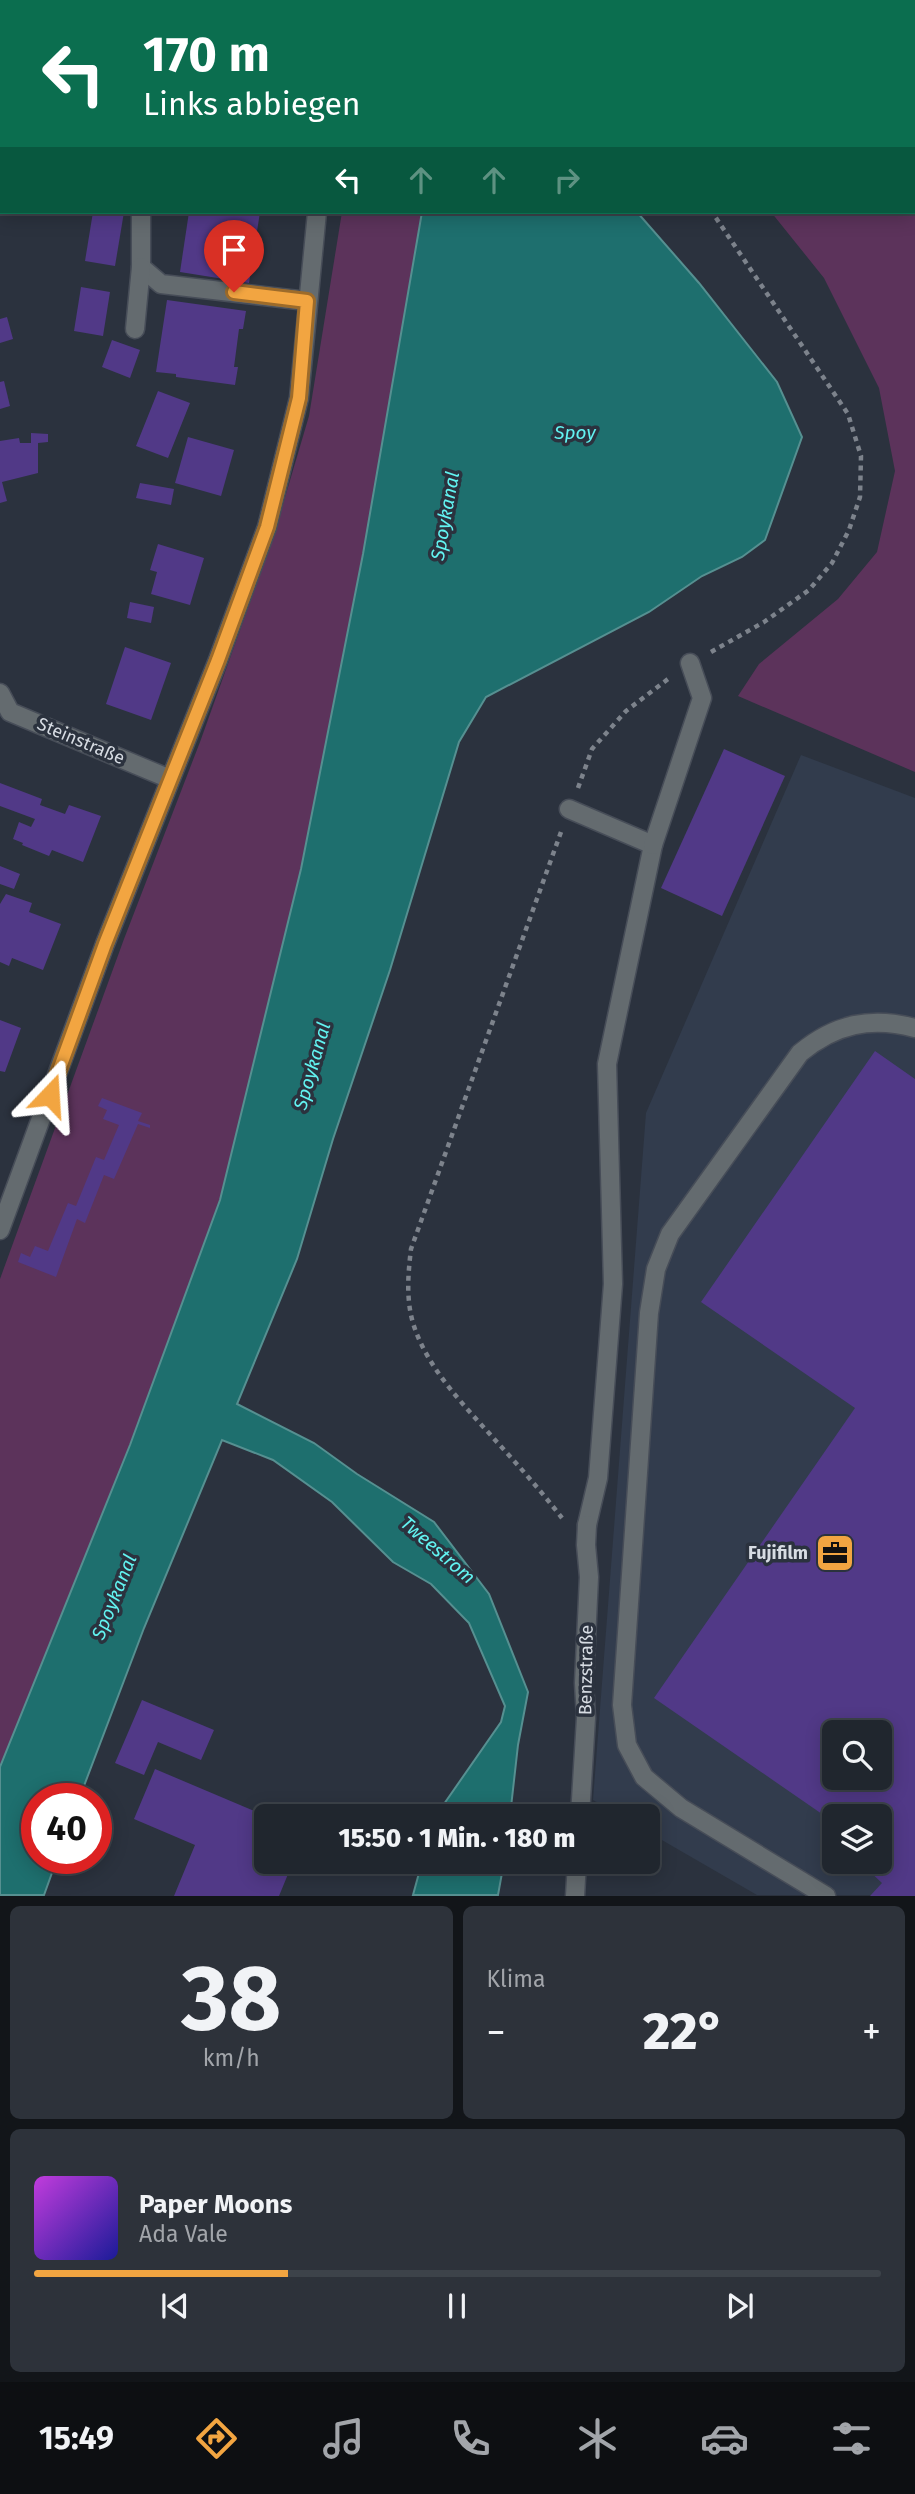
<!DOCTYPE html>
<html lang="de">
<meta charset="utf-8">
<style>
body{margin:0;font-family:"Fira Sans",sans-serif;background:#2d323a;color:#f1f3f6;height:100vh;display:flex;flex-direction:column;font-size:26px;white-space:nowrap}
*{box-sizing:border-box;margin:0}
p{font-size:23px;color:#a2a5aa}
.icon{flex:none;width:38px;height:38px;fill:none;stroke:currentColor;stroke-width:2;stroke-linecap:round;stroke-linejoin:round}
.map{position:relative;height:1896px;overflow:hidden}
.details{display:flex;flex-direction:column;gap:10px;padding:10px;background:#121519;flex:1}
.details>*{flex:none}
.guide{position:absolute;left:0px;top:0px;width:915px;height:214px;box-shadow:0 4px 18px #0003,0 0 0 2px #3d434a;background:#0b6e4f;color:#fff;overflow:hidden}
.buttons{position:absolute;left:822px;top:1720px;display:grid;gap:14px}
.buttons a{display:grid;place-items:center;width:70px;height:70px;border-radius:10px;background:#20262e;box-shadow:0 4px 18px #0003,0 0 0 2px #3d434a;font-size:35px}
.speed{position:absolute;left:21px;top:1783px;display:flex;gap:14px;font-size:35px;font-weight:700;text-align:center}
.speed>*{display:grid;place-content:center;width:91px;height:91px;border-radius:50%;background:#20262e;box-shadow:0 4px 18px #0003,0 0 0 2px #3d434a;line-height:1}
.speed .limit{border:10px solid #d22;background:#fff;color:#111}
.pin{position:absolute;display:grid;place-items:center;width:60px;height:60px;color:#fff;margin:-72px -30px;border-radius:50% 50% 50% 0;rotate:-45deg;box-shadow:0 0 7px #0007}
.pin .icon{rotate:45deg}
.me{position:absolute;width:77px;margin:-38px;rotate:20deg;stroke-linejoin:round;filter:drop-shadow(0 0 5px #0008)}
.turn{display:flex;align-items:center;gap:24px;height:147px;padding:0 28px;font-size:32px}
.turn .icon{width:91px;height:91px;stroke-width:2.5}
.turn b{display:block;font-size:49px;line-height:60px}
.lanes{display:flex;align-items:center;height:66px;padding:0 28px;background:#0003;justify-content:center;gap:35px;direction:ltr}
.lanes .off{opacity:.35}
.big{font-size:52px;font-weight:800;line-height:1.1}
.details .card{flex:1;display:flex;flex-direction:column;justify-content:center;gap:10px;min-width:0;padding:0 24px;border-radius:10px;background:#2d323a}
.details .dial{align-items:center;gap:0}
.dial b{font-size:91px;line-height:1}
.song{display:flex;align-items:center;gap:21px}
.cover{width:84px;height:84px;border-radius:10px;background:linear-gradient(135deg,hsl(290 70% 55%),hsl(240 70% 35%))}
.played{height:7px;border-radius:4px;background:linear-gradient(90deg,#f2a541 30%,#3d434a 30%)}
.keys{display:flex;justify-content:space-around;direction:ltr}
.heat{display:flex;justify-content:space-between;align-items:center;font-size:38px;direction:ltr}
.details .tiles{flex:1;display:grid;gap:10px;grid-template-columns:1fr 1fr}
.card:last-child{grid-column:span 2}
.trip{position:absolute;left:254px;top:1804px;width:406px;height:70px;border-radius:10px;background:#20262e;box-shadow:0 4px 18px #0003,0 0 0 2px #3d434a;font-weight:800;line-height:70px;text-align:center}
.tab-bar{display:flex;height:112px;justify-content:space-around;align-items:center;background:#0d0f12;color:#a2a5aa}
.tab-bar .icon{width:49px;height:49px}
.tab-bar .current{color:#f2a541}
.tab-bar b{font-size:32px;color:#f1f3f6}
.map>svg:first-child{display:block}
</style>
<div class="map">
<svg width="915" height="1896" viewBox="0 0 915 1896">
<rect width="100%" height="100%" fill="#2b323e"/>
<path fill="#323c4d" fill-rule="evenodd" d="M801,755L915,798V1895H757L648,1832V1816H622L593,1800L646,1113ZM835,1732H880V1778H835ZM835,1816H880V1862H835Z"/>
<g fill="#5c335b">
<polygon points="818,0 915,0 915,772 738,696 759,664 838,599 877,552 895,471 879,388 824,278 771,212 914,212 914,2 817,2"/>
<polygon points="342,212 422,212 363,554 301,869 220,1200 130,1445 0,1767 0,1279 124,939 200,742 273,538 309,416"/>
</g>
<g fill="#1e6f6e" stroke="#569091" stroke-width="2">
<polygon points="422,212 637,212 699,283 777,382 802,437 765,540 742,557 702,576 649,612 486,697 459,742 390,970 333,1139 297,1259 237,1404 314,1443 357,1474 434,1522 489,1594 528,1692 518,1745 510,1816 439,1816 444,1804 501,1722 505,1706 469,1623 431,1584 393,1562 332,1502 273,1460 222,1440 144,1628 79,1799 37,1799 37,1858 57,1859 44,1895 0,1895 0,1767 130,1445 220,1200 301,869 363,554"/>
<polygon points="422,1862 504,1862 498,1895 413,1895"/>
</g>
<g fill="#513987" fill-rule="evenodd">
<polygon points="93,212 124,212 115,266 85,261"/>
<polygon points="189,212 260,212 249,283 180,272"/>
<polygon points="81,287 110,292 103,336 74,331"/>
<polygon points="167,300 246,311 243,329 239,329 234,367 238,367 235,385 176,377 176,374 156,372"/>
<polygon points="7,317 13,339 0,343 0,319"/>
<polygon points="112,340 140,350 130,378 102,367"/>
<polygon points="4,381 10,406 0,409 0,382"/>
<polygon points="158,391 190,403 168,458 136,446"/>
<polygon points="31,433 48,434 48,442 38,443 38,473 2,482 7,501 0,503 0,441 19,438 20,443 31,443"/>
<polygon points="188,437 234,450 221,496 175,483"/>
<polygon points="140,483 174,489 171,505 136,498"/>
<polygon points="158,544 204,558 190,605 151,594 157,572 150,570"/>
<polygon points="130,602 154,607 151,623 127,618"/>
<polygon points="125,647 171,663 151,720 106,704"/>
<polygon points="724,749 785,776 722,916 661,888"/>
<polygon points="0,783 42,799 40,805 65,814 69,805 101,816 83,862 52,850 49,856 22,845 23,843 13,839 19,822 31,827 35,819 0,806"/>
<polygon points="0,866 20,874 14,889 0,884"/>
<polygon points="6,894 32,903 29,912 61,924 43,970 12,958 9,966 0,962 0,904"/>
<polygon points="0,1020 21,1028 5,1072 0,1071"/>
<path d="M875,1051L915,1079V1896H870L882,1883L867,1869L872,1862H880V1816H835V1823L654,1698L855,1408L701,1302ZM835,1732H880V1778H835Z"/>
<polygon points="102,1098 142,1113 138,1121 150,1125 150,1128 138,1124 114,1179 104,1175 85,1223 77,1219 56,1277 18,1262 21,1253 30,1257 35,1246 48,1251 68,1203 76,1206 96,1157 104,1160 119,1125 103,1119 107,1110 98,1106"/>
<polygon points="142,1700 214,1730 201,1760 158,1742 144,1775 115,1763"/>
<polygon points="155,1769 266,1816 266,1862 293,1862 279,1896 174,1896 195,1845 134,1819"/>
</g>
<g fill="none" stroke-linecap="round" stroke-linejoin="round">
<defs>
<g id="service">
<polyline points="141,212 141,267 161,284 307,301"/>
<polyline points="135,329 141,267"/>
<polyline points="569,809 653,845 607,1064 613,1284 598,1478 587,1525"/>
<polyline points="653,845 702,698 690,663"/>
<path d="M826,1896L681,1808L644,1777L627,1745L622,1705L649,1313L656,1269L670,1234L800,1053C835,1024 871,1016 915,1028"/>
</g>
<g id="minor">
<polyline points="0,693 10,712 170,779"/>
<polyline points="580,1816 586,1718 584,1683 589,1577 586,1545 587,1525"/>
<polyline points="575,1896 577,1862"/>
</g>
<g id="tertiary">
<polyline points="344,2 344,0"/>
<polyline points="0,1230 105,944 218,660 267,527 299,398 317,212"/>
</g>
</defs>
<use href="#service" stroke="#474d58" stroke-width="21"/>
<use href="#minor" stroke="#474d58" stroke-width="21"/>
<use href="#tertiary" stroke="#474d58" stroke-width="21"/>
<g stroke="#7d838c" stroke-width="4.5" stroke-dasharray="5 5" stroke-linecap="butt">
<polyline points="664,2 665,0"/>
<polyline points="711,652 764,622 809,590 832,563 849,530 860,497 861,456 848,414 712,212"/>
<polyline points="578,788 592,749 626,711 668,679"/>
<path d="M561,832L411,1249C408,1274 406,1299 413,1323C427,1369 465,1406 496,1441C519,1466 541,1491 562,1518"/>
</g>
<use href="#service" stroke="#646b6f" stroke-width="18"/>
<use href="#minor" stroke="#646b6f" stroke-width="18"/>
<use href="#tertiary" stroke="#646b6f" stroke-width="18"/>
</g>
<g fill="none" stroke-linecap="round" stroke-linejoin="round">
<defs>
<polyline id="route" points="50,1095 105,944 218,660 267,527 299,398 307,301 234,292"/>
</defs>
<use href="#route" stroke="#9d6b2a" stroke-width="18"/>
<use href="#route" stroke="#f2a541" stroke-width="12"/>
</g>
<defs>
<symbol id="office-square" viewBox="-11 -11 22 22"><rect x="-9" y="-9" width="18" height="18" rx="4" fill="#f2a541" stroke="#2b323e"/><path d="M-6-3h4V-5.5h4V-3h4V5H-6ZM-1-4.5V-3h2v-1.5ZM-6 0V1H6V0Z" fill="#111"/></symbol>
</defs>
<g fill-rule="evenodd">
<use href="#office-square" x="813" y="1531" width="44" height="44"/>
</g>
<g text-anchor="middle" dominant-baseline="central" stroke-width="7" stroke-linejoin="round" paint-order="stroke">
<g font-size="18" fill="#d7dce3" stroke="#2b323e">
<text transform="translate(81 741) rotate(23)">Steinstraße</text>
<text transform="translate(586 1670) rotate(-89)">Benzstraße</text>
</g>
<g font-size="18" font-weight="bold" fill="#d7dce3" stroke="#2b323e" text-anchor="end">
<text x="808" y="1553">Fujifilm</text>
</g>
<g font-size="19" font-style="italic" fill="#62f3f1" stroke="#2b323e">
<text x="575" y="432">Spoy</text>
<text transform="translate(445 516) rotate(-80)">Spoykanal</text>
<text transform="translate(312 1066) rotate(-74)">Spoykanal</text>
<text transform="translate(438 1550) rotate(41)">Tweestrom</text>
<text transform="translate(114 1597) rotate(-68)">Spoykanal</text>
</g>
</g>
</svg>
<div class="buttons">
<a><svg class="icon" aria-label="search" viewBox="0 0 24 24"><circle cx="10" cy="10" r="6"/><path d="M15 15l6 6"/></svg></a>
<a><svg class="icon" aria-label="layers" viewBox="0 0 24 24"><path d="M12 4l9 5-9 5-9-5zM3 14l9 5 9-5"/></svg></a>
</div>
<div class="speed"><div class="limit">40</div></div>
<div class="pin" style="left:234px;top:292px;background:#d93025"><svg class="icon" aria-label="arrive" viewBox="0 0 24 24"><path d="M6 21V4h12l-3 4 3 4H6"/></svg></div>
<svg class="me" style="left:50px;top:1095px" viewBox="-20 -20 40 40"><path d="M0-17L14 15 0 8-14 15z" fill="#f2a541" stroke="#fff" stroke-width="4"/></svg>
<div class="trip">15:50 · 1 Min. · 180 m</div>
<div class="guide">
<div class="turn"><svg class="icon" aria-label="left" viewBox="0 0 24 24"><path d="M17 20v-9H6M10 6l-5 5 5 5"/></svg><div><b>170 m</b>Links abbiegen</div></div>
<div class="lanes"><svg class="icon" aria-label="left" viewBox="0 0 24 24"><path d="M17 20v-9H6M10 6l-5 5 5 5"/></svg><svg class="icon off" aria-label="ahead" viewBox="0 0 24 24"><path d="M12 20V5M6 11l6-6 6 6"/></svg><svg class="icon off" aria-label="ahead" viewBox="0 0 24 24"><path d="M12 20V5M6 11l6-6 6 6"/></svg><svg class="icon off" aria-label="right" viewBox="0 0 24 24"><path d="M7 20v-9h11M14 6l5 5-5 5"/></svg></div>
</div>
</div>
<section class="details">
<div class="tiles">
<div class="card dial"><b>38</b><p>km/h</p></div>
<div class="card"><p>Klima</p>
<div class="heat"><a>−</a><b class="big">22°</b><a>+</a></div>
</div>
<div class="card">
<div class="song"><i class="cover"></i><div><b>Paper Moons</b><p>Ada Vale</p></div></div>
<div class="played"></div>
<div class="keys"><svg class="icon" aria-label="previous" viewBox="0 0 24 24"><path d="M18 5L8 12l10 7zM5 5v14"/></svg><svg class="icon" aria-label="pause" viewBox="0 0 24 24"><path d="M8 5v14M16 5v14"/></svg><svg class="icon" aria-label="next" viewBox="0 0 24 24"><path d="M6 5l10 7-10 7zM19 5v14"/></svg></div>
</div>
</div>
</section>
<nav class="tab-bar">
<b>15:49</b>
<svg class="icon current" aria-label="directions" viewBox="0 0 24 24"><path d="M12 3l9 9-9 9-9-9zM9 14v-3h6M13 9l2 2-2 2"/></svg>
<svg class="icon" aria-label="music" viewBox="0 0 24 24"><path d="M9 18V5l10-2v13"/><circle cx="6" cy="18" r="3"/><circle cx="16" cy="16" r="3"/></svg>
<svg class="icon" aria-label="phone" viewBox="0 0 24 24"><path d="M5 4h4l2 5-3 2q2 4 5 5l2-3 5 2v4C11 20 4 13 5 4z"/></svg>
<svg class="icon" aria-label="climate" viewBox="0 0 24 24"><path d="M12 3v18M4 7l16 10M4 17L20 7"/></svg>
<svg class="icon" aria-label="car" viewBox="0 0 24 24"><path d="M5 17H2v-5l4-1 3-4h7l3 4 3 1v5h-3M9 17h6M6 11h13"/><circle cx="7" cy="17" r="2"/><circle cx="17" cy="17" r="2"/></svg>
<svg class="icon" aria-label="filters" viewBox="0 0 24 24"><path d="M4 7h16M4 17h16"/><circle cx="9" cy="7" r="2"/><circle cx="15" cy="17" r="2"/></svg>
</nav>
